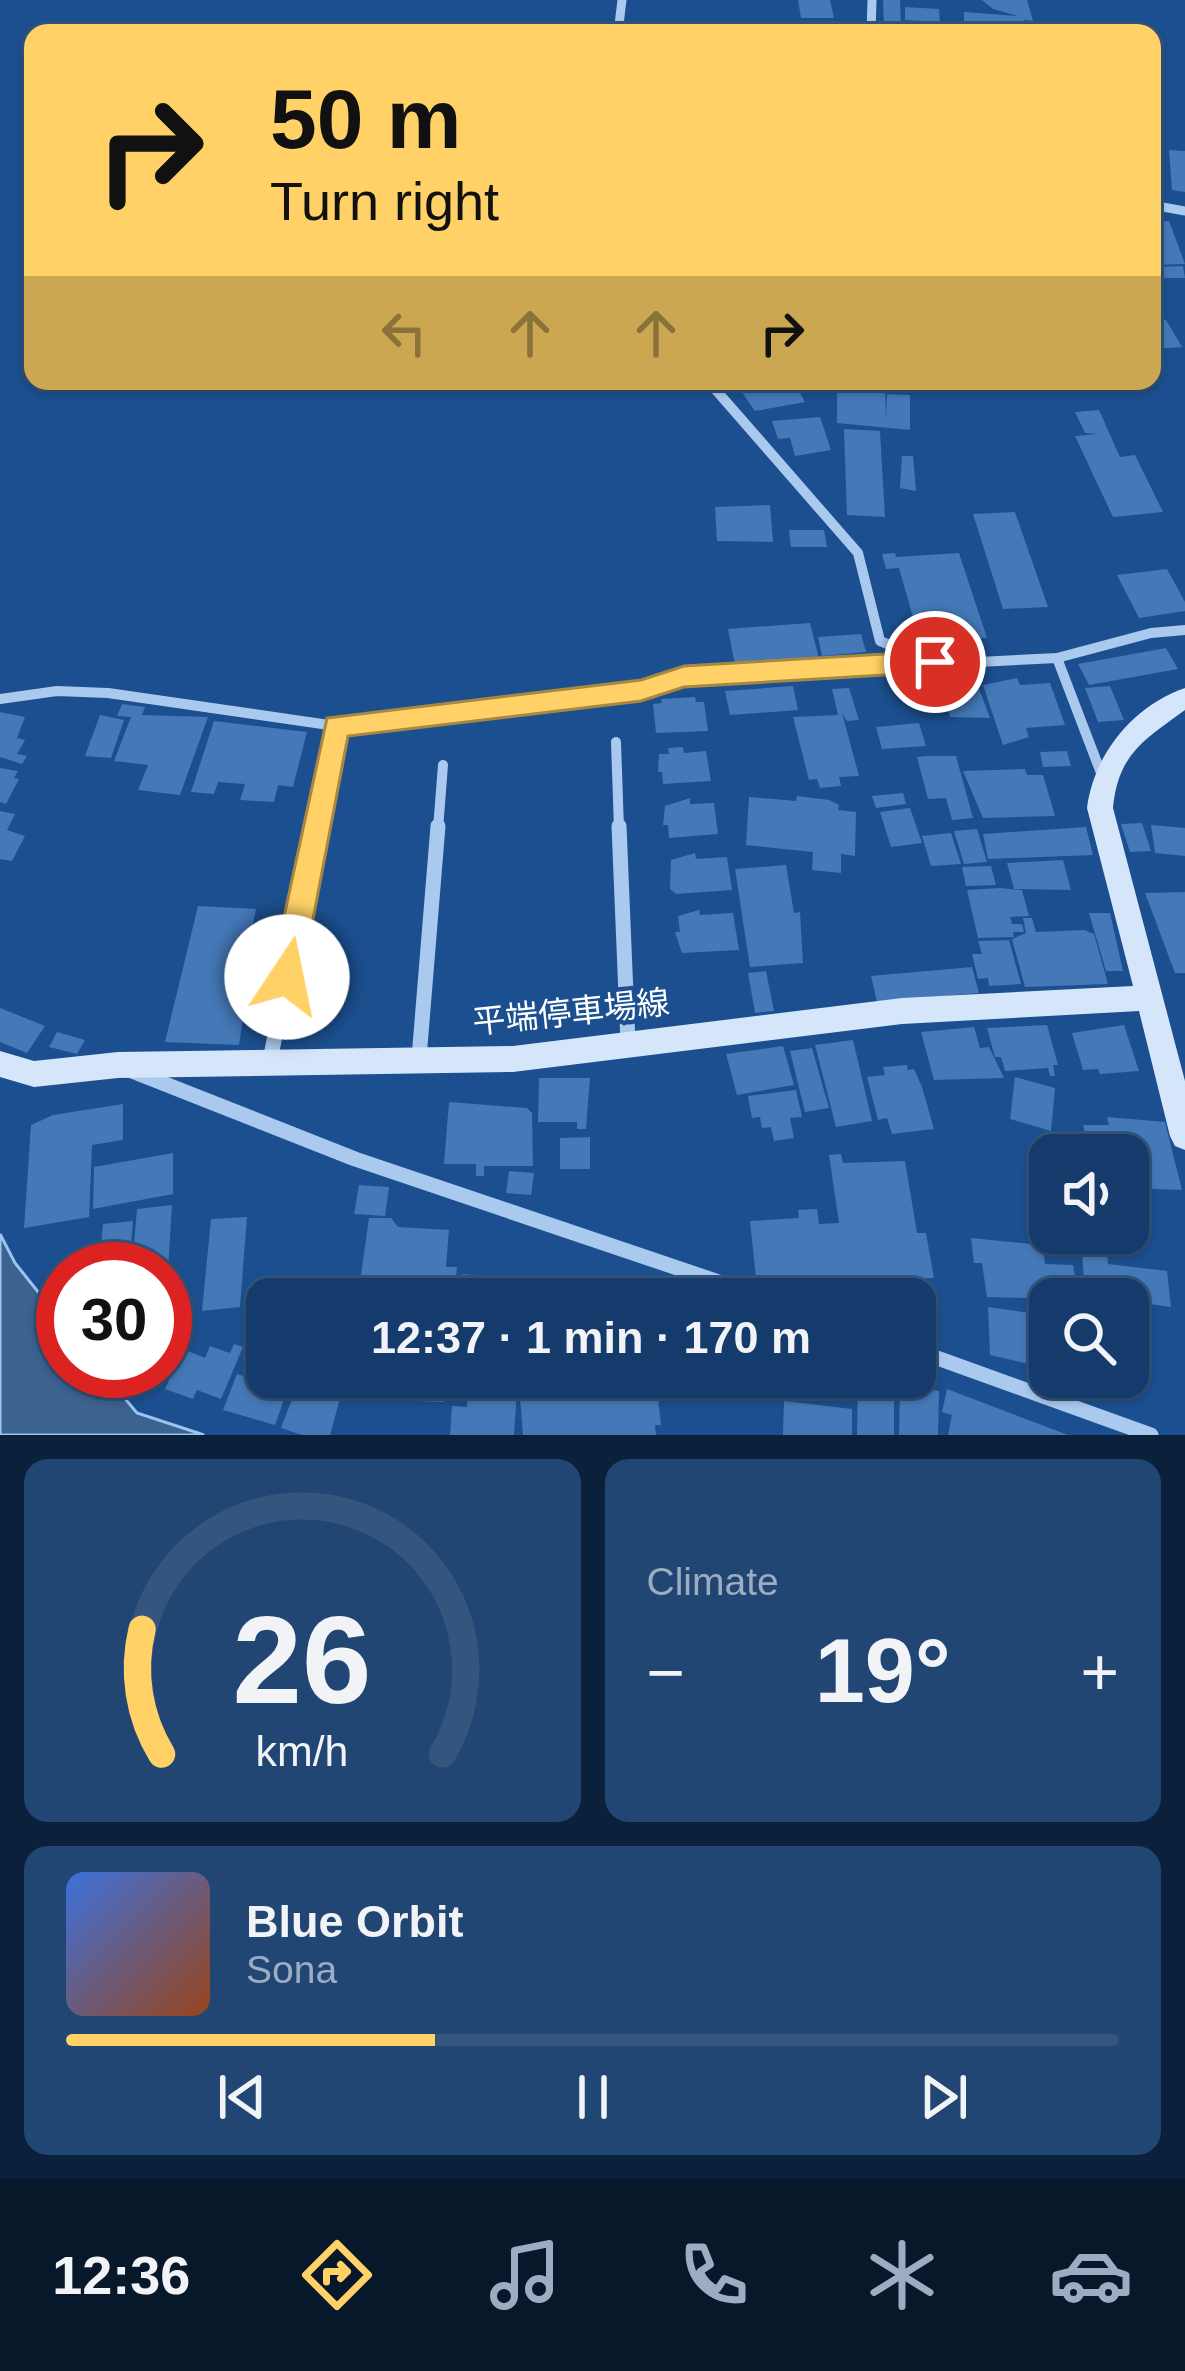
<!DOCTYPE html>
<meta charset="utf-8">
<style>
body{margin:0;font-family:Arial,"Noto Sans JP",sans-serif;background:#214673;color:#f1f3f6;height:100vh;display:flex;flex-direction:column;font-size:45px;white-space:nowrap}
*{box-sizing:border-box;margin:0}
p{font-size:39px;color:#9dadc1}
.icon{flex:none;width:66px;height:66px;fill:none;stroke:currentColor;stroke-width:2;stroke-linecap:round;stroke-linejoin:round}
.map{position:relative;height:1435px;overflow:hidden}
.side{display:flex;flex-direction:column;gap:24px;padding:24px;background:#0b203b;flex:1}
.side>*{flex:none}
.hud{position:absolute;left:24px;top:24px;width:1137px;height:366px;border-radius:24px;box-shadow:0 3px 9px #0004,0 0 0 3px #33557e;background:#ffd166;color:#111;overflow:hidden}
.fabs{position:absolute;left:1029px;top:1134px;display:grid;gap:24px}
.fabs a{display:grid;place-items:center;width:120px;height:120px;border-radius:24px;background:#143b6b;box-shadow:0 3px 9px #0004,0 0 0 3px #33557e;font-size:60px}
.speed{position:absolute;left:36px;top:1242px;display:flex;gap:24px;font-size:60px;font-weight:700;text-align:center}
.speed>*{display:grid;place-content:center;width:156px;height:156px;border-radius:50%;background:#143b6b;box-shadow:0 3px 9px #0004,0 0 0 3px #33557e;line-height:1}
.speed .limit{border:18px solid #d22;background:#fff;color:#111}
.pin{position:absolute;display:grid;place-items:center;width:102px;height:102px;color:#fff;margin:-51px;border:6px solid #fff;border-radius:50%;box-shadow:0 3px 12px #0007}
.me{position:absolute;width:132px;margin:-66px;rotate:11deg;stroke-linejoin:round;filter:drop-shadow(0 0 9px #0008)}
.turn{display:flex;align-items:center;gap:42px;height:252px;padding:0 48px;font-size:54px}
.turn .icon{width:156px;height:156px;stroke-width:2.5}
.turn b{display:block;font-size:84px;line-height:102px}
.lanes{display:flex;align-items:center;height:114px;padding:0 48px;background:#0003;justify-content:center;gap:60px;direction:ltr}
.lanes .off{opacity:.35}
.big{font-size:90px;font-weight:600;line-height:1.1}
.side .card{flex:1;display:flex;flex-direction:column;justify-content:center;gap:18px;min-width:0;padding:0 42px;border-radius:24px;background:#214673}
.side .dial{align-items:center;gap:0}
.dial svg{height:312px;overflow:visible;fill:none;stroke:#33557e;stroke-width:7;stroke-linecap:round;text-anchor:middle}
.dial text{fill:#f1f3f6;stroke:none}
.song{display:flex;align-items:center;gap:36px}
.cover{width:144px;height:144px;border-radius:18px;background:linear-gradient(135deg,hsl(220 70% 55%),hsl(20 70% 35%))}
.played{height:12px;border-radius:6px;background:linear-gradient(90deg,#ffd166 35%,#33557e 35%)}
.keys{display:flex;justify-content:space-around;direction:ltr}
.heat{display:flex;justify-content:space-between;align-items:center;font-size:66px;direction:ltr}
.side .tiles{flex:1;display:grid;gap:24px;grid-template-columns:1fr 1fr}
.card:last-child{grid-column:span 2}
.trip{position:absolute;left:246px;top:1278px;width:690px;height:120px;border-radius:24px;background:#143b6b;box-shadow:0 3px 9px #0004,0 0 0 3px #33557e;font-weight:600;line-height:120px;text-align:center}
.dock{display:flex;height:192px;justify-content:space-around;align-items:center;background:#08182b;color:#9dadc1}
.dock .icon{width:84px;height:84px}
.dock .selected{color:#ffd166}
.dock b{font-size:54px;color:#f1f3f6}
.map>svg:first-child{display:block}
</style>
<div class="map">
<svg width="1185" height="1435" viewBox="0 0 1185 1435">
<rect width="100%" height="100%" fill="#1b4f8f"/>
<polygon fill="#3c6290" stroke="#9cc4f0" stroke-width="3" points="0,1234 15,1263 63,1323 63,1371 102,1371 137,1413 204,1435 0,1435"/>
<g fill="#4478b7">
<polygon points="798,0 830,0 834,18 801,18"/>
<polygon points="883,0 900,0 901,27 884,27"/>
<polygon points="982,0 1027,0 1033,21 1024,20 1026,33 983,33 982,23 964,22 964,12 1018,16 993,9"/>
<polygon points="905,7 939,9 940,22 905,20"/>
<polygon points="717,21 744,21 746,33 719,33"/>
<polygon points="799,22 859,26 859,33 799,33"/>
<polygon points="903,22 943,24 944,33 904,33"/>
<polygon points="1169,150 1185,151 1185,192 1172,190"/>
<polygon points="1169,221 1185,264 1152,265 1152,222"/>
<polygon points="1183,266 1185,278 1158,278 1153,267"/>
<polygon points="1152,318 1166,320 1182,347 1152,349"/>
<polygon points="750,381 754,386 794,381 805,402 755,411 736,384"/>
<polygon points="837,381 885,382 886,419 887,394 910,395 910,430 837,423"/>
<polygon points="1099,410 1120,457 1135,455 1163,512 1113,517 1075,436 1097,434 1085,433 1075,412"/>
<polygon points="820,417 831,450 795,456 790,438 778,439 772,421"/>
<polygon points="844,429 880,431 885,517 847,515"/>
<polygon points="902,456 913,456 916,491 900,488"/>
<polygon points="770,505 773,542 717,541 715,507"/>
<polygon points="1015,512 1048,607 1003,609 973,514"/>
<polygon points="789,530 824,530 827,547 791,547"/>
<polygon points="895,553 896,557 959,553 987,638 920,642 899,568 886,569 882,554"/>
<polygon points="1167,569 1185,602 1185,611 1139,618 1117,575"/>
<polygon points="810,623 819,659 778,666 776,661 735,665 728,629"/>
<polygon points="861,634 866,652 822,656 818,637"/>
<polygon points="1166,648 1178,669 1089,685 1078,664"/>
<polygon points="975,678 990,718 950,717 941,679"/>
<polygon points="1017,678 1020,685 1050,683 1065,725 1026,728 1029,737 1003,745 983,685"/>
<polygon points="793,686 798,710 730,715 725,691"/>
<polygon points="1110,686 1124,720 1098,722 1085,688"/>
<polygon points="849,688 859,720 847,721 842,713 859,776 839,777 841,786 820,788 817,779 809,780 793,717 838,715 832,689"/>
<polygon points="695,697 696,702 704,702 708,731 656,733 653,704 662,703 661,699"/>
<polygon points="122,704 145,707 142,715 208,717 180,795 138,790 148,765 114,761 131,717 117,716"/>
<polygon points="0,712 25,717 17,738 25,740 17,754 27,756 22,764 0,757"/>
<polygon points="100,715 124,720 111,758 85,756"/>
<polygon points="214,721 307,732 293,787 278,785 274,802 240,800 245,784 218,782 214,794 191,792"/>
<polygon points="919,723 926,746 882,749 876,727"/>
<polygon points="683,747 684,753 706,751 711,781 663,784 662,772 658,772 659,754 669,754 668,748"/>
<polygon points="1067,751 1071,766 1043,767 1040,752"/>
<polygon points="927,756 956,756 973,818 952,820 946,798 928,799 917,757"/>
<polygon points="0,768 18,771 14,778 19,779 6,804 0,802"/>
<polygon points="1025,769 1027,775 1043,775 1055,816 983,818 963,771"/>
<polygon points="903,793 906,804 876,808 872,796"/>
<polygon points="797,796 829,800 839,805 838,810 856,812 855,856 841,854 841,873 812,870 813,852 746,845 749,797 796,801"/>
<polygon points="690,798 690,804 714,803 718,834 669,838 668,825 663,825 665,806"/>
<polygon points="910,808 922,843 891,847 880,812"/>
<polygon points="0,811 15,814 7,830 25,836 12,861 0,859"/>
<polygon points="1142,823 1151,851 1130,852 1121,824"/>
<polygon points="1151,825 1185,828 1185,856 1155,853"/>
<polygon points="1086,827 1093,855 988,859 983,834"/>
<polygon points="977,829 987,862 964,864 954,831"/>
<polygon points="951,833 961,864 931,866 922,836"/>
<polygon points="695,853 696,859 727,857 732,890 676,894 670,889 671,860"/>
<polygon points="1063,860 1071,890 1014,889 1007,863"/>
<polygon points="786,865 794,913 800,912 803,963 750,967 735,869"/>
<polygon points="991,866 996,885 966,886 962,867"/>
<polygon points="1000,888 1022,890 1029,916 1010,917 1012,924 1022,924 1024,932 1013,932 1014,937 978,938 967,890"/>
<polygon points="1185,892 1185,973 1175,973 1145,893"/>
<polygon points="198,906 256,909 240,985 248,985 239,1045 165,1042"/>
<polygon points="699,910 700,915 733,913 739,950 682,953 675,932 680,932 678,916"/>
<polygon points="1089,913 1110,913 1123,971 1106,971"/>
<polygon points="1023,918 1032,918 1036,932 1084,930 1094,934 1108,984 1025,987 1012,939 1026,933"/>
<polygon points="1009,940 1021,984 989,986 988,978 978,979 972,954 982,954 978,941"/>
<polygon points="972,967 979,993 877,1002 871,976"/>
<polygon points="766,971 774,1011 755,1013 748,973"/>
<polygon points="0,1008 45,1026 27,1053 0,1042"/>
<polygon points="1047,1025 1058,1065 1053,1065 1055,1076 1050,1076 1048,1068 1005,1071 1001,1057 995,1057 987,1028"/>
<polygon points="1124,1025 1139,1071 1100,1074 1098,1069 1083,1070 1072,1033"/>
<polygon points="974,1027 980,1048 989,1047 1004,1078 934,1080 921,1032"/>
<polygon points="57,1032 85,1040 77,1054 49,1047"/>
<polygon points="853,1040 872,1121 836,1127 815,1045"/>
<polygon points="783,1046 794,1085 737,1095 726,1054"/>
<polygon points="812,1048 829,1108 805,1112 790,1051"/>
<polygon points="907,1065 908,1070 914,1069 922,1087 934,1129 892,1134 887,1118 878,1120 867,1077 885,1075 883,1067"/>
<polygon points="1015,1077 1055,1088 1051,1131 1010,1119"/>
<polygon points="539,1078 590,1078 586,1129 577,1129 577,1122 538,1122"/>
<polygon points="796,1090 802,1117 790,1118 794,1138 774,1141 771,1127 762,1128 760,1117 752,1118 748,1096"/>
<polygon points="449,1102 527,1108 532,1113 533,1166 484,1166 484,1176 476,1176 476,1164 444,1164"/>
<polygon points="123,1104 123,1140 92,1145 89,1217 24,1228 31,1125 53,1115"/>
<polygon points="1107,1117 1165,1122 1182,1190 1128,1188 1128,1155 1084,1155 1079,1133 1085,1133 1083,1125 1109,1125"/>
<polygon points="590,1137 590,1169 560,1169 560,1138"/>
<polygon points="173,1153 173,1194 93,1209 94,1167"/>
<polygon points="841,1154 843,1163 905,1161 917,1233 926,1233 934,1278 768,1284 768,1278 756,1278 750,1221 799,1218 798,1210 817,1209 819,1224 839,1223 829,1155"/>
<polygon points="509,1171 534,1173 531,1195 506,1193"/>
<polygon points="359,1185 389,1187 385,1216 354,1214"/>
<polygon points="172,1205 168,1269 132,1269 137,1209"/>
<polygon points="247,1217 240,1307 202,1311 211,1219"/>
<polygon points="369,1218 391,1218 398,1227 449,1230 446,1267 457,1267 454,1299 358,1297"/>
<polygon points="133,1221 129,1269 99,1269 103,1224"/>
<polygon points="971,1238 1042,1245 1045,1264 1073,1265 1079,1299 987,1297 982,1263 974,1263"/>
<polygon points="1081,1238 1106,1241 1108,1264 1167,1271 1171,1307 1085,1295"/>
<polygon points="462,1274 524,1279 523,1299 461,1299"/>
<polygon points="343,1276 343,1299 289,1299 289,1281"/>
<polygon points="988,1307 1050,1316 1050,1369 990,1355"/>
<polygon points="234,1344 243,1347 221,1399 197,1390 193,1399 165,1389 183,1349 205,1358 210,1346 230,1353"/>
<polygon points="237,1374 262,1382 264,1377 292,1377 275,1425 223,1410"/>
<polygon points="364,1377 447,1377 444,1402 361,1399"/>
<polygon points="499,1377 518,1377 514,1435 450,1435 452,1406 467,1407 468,1393 481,1393 482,1385 498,1386"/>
<polygon points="598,1377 599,1381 624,1378 625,1393 657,1389 661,1425 655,1425 656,1435 523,1435 520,1397 545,1394 544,1379"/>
<polygon points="300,1378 344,1384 330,1435 302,1435 281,1428"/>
<polygon points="858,1378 894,1383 894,1435 857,1435"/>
<polygon points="900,1385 939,1391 938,1435 899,1435"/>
<polygon points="947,1389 1068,1435 948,1435 952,1415 942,1412"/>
<polygon points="784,1401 852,1409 852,1435 783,1435"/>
</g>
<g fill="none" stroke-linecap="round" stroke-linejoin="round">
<g stroke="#a9c9ee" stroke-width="9">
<polyline points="618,33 622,0"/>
<polyline points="871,33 872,0"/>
<polyline points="1152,205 1185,211"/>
</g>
<g stroke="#a9c9ee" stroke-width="10">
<polyline points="708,381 858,553 880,641 922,658"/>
<polyline points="1057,658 1101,773"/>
<polyline points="0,699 57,691 108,693 336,726 641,690 684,677 1057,658 1151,633 1185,630"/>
<polyline points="616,742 619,829"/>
<polyline points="316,829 336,726"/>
<polyline points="438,829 443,765"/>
</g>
<g stroke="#a9c9ee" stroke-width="15">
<polyline points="619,826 628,1043"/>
<polyline points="419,1058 438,826"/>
<polyline points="270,1061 316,826"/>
<polyline points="132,1071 355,1159 769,1299"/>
<polyline points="915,1350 1151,1435"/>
</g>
<path fill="#d6e6fa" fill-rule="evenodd" d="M1185,688V710C1144,740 1118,754 1113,808L1185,1081V1150L1175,1146L1170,1136L1139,1011L902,1024L513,1072L118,1078L34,1087L0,1077V1051L34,1061L118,1052L513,1046L902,998L1133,986L1087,808C1094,754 1133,706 1185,688Z"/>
</g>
<polygon fill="#ffd166" stroke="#a68842" stroke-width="3" points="935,651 948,662 935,672 684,687 641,701 348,736 302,977 298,987 287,991 276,987 271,977 327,718 641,680 684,666"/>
<g text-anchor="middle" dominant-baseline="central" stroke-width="9" stroke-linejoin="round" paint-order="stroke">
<g font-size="33" fill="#fff" stroke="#1b4f8f">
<text transform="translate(571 1012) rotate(-6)">平端停車場線</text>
</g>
</g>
</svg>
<div class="fabs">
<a><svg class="icon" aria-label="sound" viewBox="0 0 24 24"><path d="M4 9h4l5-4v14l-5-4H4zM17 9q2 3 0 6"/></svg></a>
<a><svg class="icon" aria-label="search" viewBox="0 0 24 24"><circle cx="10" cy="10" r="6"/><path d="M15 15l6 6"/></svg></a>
</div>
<div class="speed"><div class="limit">30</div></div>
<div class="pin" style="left:935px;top:662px;background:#d93025"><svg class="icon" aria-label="arrive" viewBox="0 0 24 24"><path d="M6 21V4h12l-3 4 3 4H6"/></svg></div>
<svg class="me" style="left:287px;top:977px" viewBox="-20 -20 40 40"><circle r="19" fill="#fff"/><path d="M0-13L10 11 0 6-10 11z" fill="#ffd166"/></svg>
<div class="trip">12:37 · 1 min · 170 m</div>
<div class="hud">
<div class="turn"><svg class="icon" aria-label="right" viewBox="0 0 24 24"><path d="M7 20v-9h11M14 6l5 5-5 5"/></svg><div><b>50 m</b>Turn right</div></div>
<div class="lanes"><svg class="icon off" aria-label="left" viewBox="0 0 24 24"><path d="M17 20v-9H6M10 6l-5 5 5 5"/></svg><svg class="icon off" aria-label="ahead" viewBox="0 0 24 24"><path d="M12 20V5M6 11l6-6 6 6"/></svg><svg class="icon off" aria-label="ahead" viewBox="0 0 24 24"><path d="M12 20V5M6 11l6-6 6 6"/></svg><svg class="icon" aria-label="right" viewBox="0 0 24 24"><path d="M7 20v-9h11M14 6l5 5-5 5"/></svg></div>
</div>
</div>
<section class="side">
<div class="tiles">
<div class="card dial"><svg viewBox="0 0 100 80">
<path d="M14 69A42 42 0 1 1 86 69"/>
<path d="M14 69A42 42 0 0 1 9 37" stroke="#ffd166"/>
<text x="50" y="56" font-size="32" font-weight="700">26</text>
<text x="50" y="72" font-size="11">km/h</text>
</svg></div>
<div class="card"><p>Climate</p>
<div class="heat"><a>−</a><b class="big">19°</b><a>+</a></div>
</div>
<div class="card">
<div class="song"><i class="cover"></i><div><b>Blue Orbit</b><p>Sona</p></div></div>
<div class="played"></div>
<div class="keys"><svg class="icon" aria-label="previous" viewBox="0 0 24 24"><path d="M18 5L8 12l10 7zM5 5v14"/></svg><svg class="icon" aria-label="pause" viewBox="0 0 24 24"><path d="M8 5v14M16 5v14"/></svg><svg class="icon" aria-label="next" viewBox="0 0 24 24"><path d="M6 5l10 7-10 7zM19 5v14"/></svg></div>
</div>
</div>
</section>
<nav class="dock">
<b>12:36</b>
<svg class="icon selected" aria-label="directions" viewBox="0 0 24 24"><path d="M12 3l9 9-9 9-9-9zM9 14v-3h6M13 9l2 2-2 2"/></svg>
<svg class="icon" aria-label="music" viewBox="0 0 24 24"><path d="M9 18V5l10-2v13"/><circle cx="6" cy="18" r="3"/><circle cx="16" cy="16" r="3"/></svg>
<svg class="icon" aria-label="phone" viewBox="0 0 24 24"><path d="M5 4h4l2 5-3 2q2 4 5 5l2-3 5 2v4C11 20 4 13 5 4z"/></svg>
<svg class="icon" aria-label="climate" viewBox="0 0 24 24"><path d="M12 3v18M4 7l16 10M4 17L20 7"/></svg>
<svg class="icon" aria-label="car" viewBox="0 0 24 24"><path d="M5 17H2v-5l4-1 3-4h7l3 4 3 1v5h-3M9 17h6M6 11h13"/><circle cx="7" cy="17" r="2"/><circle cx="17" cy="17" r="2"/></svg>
</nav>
